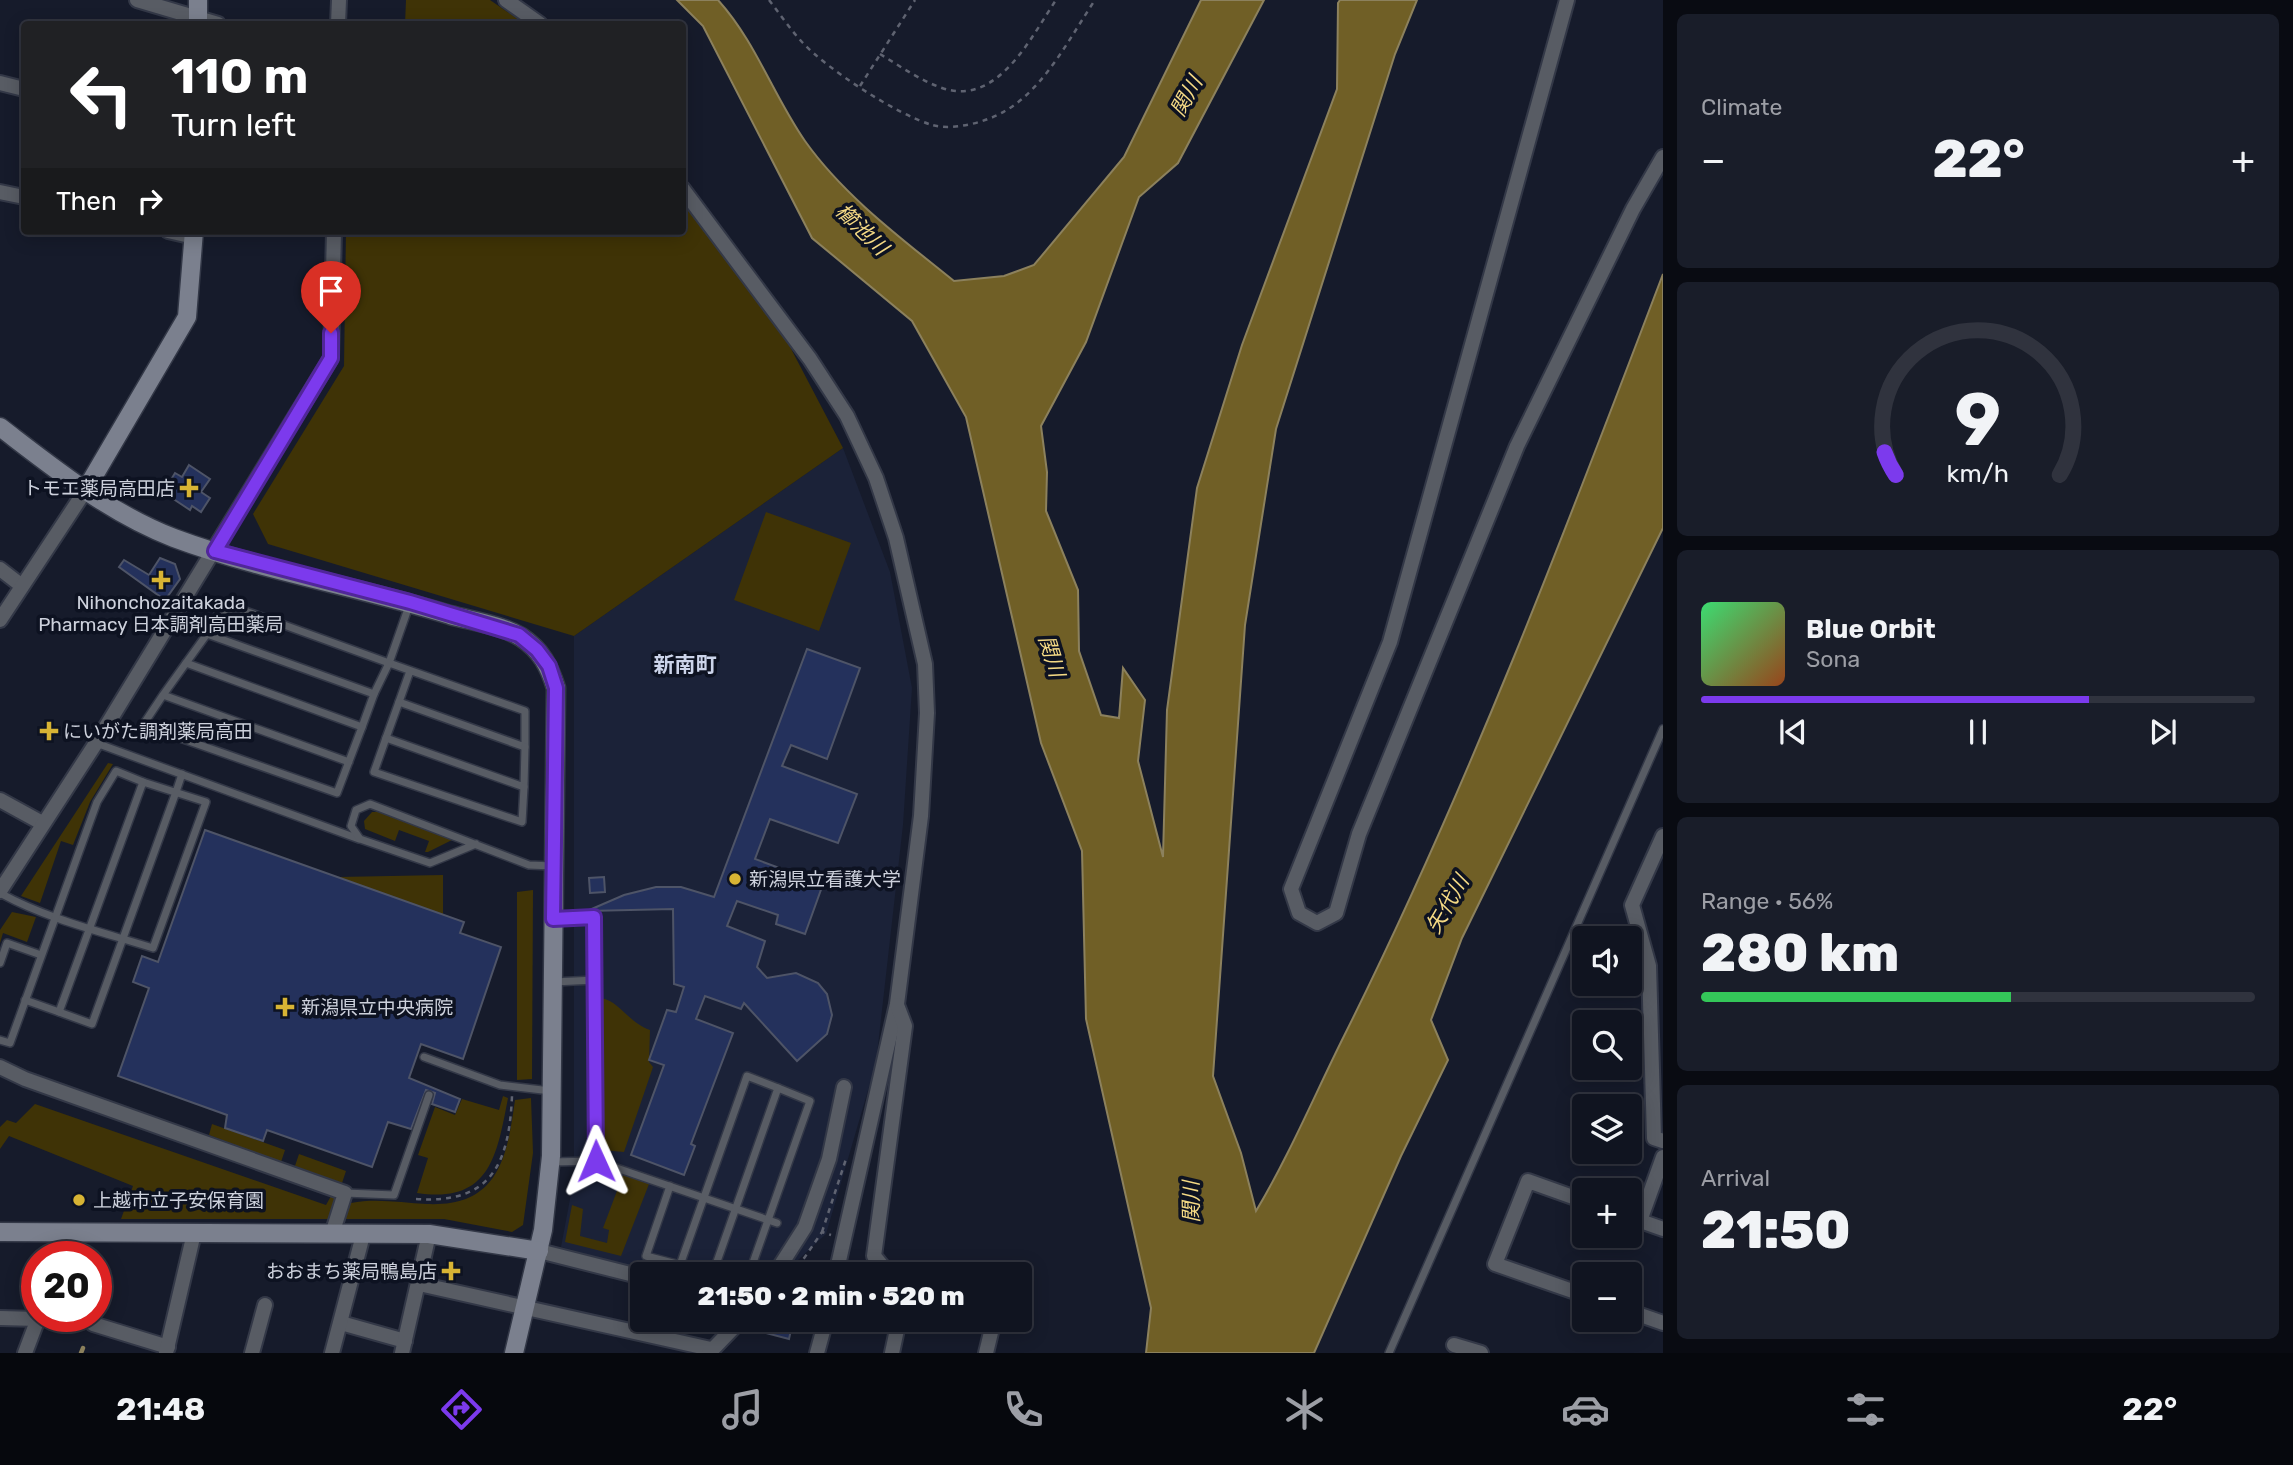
<!DOCTYPE html>
<meta charset="utf-8">
<style>
body{margin:0;font-family:Rubik,"Noto Sans JP",sans-serif;background:#191d29;color:#f1f3f6;height:100vh;display:flex;flex-direction:column;font-size:26px;white-space:nowrap}
*{box-sizing:border-box;margin:0}
p{font-size:23px;color:#9c9ea5}
.icon{flex:none;width:38px;height:38px;fill:none;stroke:currentColor;stroke-width:2;stroke-linecap:round;stroke-linejoin:round}
.map{position:relative;flex:1;overflow:hidden}
.sheet{display:flex;flex-direction:column;gap:14px;padding:14px;background:#090b12;width:630px}
.sheet>*{flex:none}
.top-card{position:absolute;left:21px;top:21px;width:665px;height:214px;border-radius:7px;box-shadow:0 4px 18px #0003,0 0 0 2px #30333e;background:#202124;color:#fff;overflow:hidden}
.controls{position:absolute;left:1572px;top:926px;display:grid;gap:14px}
.controls a{display:grid;place-items:center;width:70px;height:70px;border-radius:7px;background:#101420;box-shadow:0 4px 18px #0003,0 0 0 2px #30333e;font-size:35px}
.speed{position:absolute;left:21px;top:1241px;display:flex;gap:14px;font-size:35px;font-weight:700;text-align:center}
.speed>*{display:grid;place-content:center;width:91px;height:91px;border-radius:50%;background:#101420;box-shadow:0 4px 18px #0003,0 0 0 2px #30333e;line-height:1}
.speed .limit{border:10px solid #d22;background:#fff;color:#111}
.pin{position:absolute;display:grid;place-items:center;width:60px;height:60px;color:#fff;margin:-72px -30px;border-radius:50% 50% 50% 0;rotate:-45deg;box-shadow:0 0 7px #0007}
.pin .icon{rotate:45deg}
.me{position:absolute;width:77px;margin:-38px;rotate:359deg;stroke-linejoin:round;filter:drop-shadow(0 0 5px #0008)}
.turn{display:flex;align-items:center;gap:24px;height:147px;padding:0 35px;font-size:32px}
.turn .icon{width:91px;height:91px;stroke-width:2.5}
.turn b{display:block;font-size:49px;line-height:60px}
.then{display:flex;align-items:center;height:66px;padding:0 35px;background:#0003;gap:14px;font-size:26px}
.big{font-size:52px;font-weight:800;line-height:1.1}
.sheet .tile{flex:1;display:flex;flex-direction:column;justify-content:center;gap:10px;min-width:0;padding:0 24px;border-radius:10px;background:#191d29}
.sheet .dial{align-items:center;gap:0}
.dial svg{height:182px;overflow:visible;fill:none;stroke:#30333e;stroke-width:7;stroke-linecap:round;text-anchor:middle}
.dial text{fill:#f1f3f6;stroke:none}
.song{display:flex;align-items:center;gap:21px}
.cover{width:84px;height:84px;border-radius:10px;background:linear-gradient(135deg,hsl(140 70% 55%),hsl(20 70% 35%))}
.played{height:7px;border-radius:4px;background:linear-gradient(90deg,#7c3aed 70%,#30333e 70%)}
.keys{display:flex;justify-content:space-around;direction:ltr}
.heat{display:flex;justify-content:space-between;align-items:center;font-size:38px;direction:ltr}
.charge{height:10px;border-radius:5px;background:linear-gradient(90deg,#34c759 56%,#30333e 0)}
.trip{position:absolute;left:630px;top:1262px;width:402px;height:70px;border-radius:7px;background:#101420;box-shadow:0 4px 18px #0003,0 0 0 2px #30333e;font-weight:800;line-height:70px;text-align:center}
.tab-bar{display:flex;height:112px;justify-content:space-around;align-items:center;background:#06080d;color:#9c9ea5}
.tab-bar .icon{width:49px;height:49px}
.tab-bar .active{color:#7c3aed}
.tab-bar b{font-size:32px;color:#f1f3f6}
main{display:flex;flex:1;min-height:0}
.map>svg:first-child{display:block}
</style>
<main>
<div class="map">
<svg width="1663" height="1353" viewBox="0 0 1663 1353">
<rect width="100%" height="100%" fill="#161b2b"/>
<polygon fill="#1b2238" points="843,448 890,572 912,688 903,825 876,1063 826,1234 783,1274 658,1274 561,1247 574,1178 574,636"/>
<g fill="#3f3306">
<polygon points="406,0 490,0 525,24 405,24"/>
<polygon points="683,199 788,343 843,448 574,636 268,544 253,514 344,366 346,231 682,231"/>
<polygon points="766,512 851,543 819,631 734,600"/>
<polygon points="108,763 113,764 90,802 73,845 61,841 40,903 21,896"/>
<polygon points="372,812 378,812 452,840 428,852 425,852 429,841 399,830 395,841 365,829 364,821"/>
<polygon points="443,875 443,915 338,877"/>
<polygon points="533,890 532,1079 517,1080 517,892"/>
<polygon points="12,912 36,917 27,942 3,933 0,943 0,930"/>
<path d="M602,998C621,1003 628,1022 650,1030L649,1062L653,1067L624,1152L602,1150Z"/>
<path d="M503,1096L508,1098C497,1156 490,1204 417,1193L428,1158L418,1155L435,1107L455,1115L462,1099L499,1110Z"/>
<path d="M531,1098L533,1153L523,1225L512,1232L444,1219H344L351,1203C376,1198 402,1203 427,1204C499,1207 507,1157 515,1100Z"/>
<polygon points="35,1104 326,1205 331,1196 335,1199 330,1219 121,1219 133,1186 9,1136 0,1149 0,1127 7,1120 16,1123"/>
<polygon points="212,1124 285,1150 281,1162 209,1135"/>
<polygon points="299,1154 346,1171 342,1183 295,1166"/>
<polygon points="623,1175 649,1184 621,1256 565,1242 572,1205 583,1209 580,1236 607,1243 609,1230 603,1228"/>
</g>
<path fill="#705f26" stroke="#8c815d" stroke-width="2" d="M677,0H718C756,42 773,95 805,141C844,196 902,239 954,281L1004,276L1034,265L1124,157L1201,0H1264L1178,163L1139,197L1086,342L1041,426L1047,472L1046,511L1078,590L1079,651L1101,715L1119,718L1123,668L1145,700L1138,761L1163,857L1167,710L1197,488L1242,345L1337,89L1338,3L1340,0H1417L1395,54L1276,429L1245,625L1213,1076L1241,1153L1256,1211C1289,1156 1315,1094 1344,1036C1467,790 1565,532 1663,274V528L1462,938L1431,1020L1448,1060L1401,1156L1314,1353H1146L1151,1308L1086,1019L1082,851L1041,743L966,417L912,321L812,238L703,26Z"/>
<g fill="none" stroke-linecap="round" stroke-linejoin="round">
<polyline stroke="#8c815d" stroke-width="4.5" points="81,1353 83,1348"/>
</g>
<g fill="#24315c" stroke="#4e5467" stroke-width="2">
<polygon points="189,465 210,479 201,492 210,498 201,512 192,506 190,510 169,496 175,488 169,483 175,473 182,477"/>
<polygon points="160,558 175,564 180,579 165,600 119,567 124,560 149,575"/>
<polygon points="807,649 860,668 827,759 791,745 782,766 857,794 838,843 770,819 755,859 823,884 805,934 776,924 778,915 737,901 727,926 765,941 757,967 767,978 796,973 818,983 827,994 832,1015 827,1034 797,1061 744,1003 741,1009 705,996 696,1019 733,1033 691,1144 695,1146 684,1175 631,1155 664,1065 649,1060 667,1010 676,1012 684,987 674,984 673,909 587,911 624,895 656,887 681,887 714,897"/>
<polygon points="205,830 464,922 460,933 501,947 463,1059 421,1044 409,1078 460,1099 455,1112 432,1104 435,1093 426,1090 411,1129 388,1122 372,1167 267,1130 263,1141 225,1128 227,1115 118,1076 149,988 133,982 142,956 158,962"/>
<polygon points="604,877 605,892 590,893 589,878"/>
<polygon points="760,1320 793,1321 789,1339 758,1331"/>
</g>
<g fill="none" stroke-linecap="round" stroke-linejoin="round">
<defs>
<g id="lane">
<polyline points="410,603 389,663 525,711 525,747 399,702 410,671"/>
<polyline points="207,634 218,614 237,608 389,663 374,694"/>
<polyline points="186,663 207,634 374,694 362,727"/>
<polyline points="163,695 186,663 362,727 337,793 143,725 163,695 349,762"/>
<polyline points="399,702 386,738 524,787 525,747"/>
<polyline points="386,738 374,772 522,822 524,787"/>
<polyline points="96,743 359,839"/>
<polyline points="476,844 430,863 360,839 351,826 356,810 370,804 529,865 553,866"/>
<path d="M0,893C47,919 102,932 153,948L206,802L143,782L59,1012L92,1024L176,792L182,774"/>
<polyline points="0,963 7,943 41,955"/>
<polyline points="554,982 595,980"/>
<polyline points="25,1000 59,1012"/>
<polyline points="0,1040 10,1043 97,802 116,771 143,782"/>
<polyline points="424,1057 500,1085 551,1091"/>
<polyline points="596,1161 777,1223"/>
<polyline points="551,1162 596,1161 594,917 553,919"/>
<polyline points="670,1186 646,1256 715,1274"/>
<polyline points="345,1193 394,1195 429,1095"/>
<polyline points="680,1265 747,1076 778,1088 713,1273"/>
<polyline points="749,1274 810,1101 778,1088"/>
<polyline points="1389,1353 1663,729"/>
</g>
<g id="street">
<polyline points="137,0 218,24"/>
<polyline points="506,0 540,24"/>
<polyline points="1567,0 1390,642 1291,889 1299,913 1317,923 1336,913 1359,834 1517,446 1633,209 1663,157"/>
<polyline points="338,24 339,0"/>
<polyline points="0,83 24,89"/>
<polyline points="682,188 810,359 847,416 876,478 896,538 925,664 927,713 921,816 897,1004 836,1274"/>
<polyline points="0,192 24,197"/>
<polyline points="168,231 194,237"/>
<polyline points="0,569 22,586"/>
<polyline points="0,620 85,491"/>
<polyline points="0,800 42,823"/>
<polyline points="1663,836 1632,905 1649,966 1654,1138 1663,1141"/>
<polyline points="0,891 96,743 331,358 334,231"/>
<polyline points="897,1005 905,1026 874,1256 883,1267 899,1274"/>
<polyline points="0,1067 25,1079 345,1193 332,1234"/>
<polyline points="1584,1201 1528,1181 1495,1264 1584,1295"/>
<polyline points="1629,1217 1663,1229"/>
<polyline points="1640,1221 1663,1157"/>
<polyline points="539,1251 642,1277"/>
<polyline points="61,1256 70,1232"/>
<polyline points="775,1274 805,1227 829,1159 844,1087"/>
<polyline points="419,1284 711,1349"/>
<polyline points="1629,1311 1663,1323"/>
<polyline points="0,1318 38,1319"/>
<polyline points="341,1323 405,1341"/>
<polyline points="93,1324 168,1347"/>
<polyline points="1454,1345 1481,1353"/>
<polyline points="25,1353 39,1316"/>
<polyline points="166,1353 194,1233"/>
<polyline points="252,1353 265,1305"/>
<polyline points="332,1353 363,1235"/>
<polyline points="402,1353 429,1234"/>
<polyline points="709,1353 741,1320"/>
<polyline points="817,1353 826,1320"/>
<polyline points="892,1353 899,1320"/>
<polyline points="986,1353 994,1320"/>
</g>
<g id="secondary">
<polyline points="198,24 198,0"/>
<path d="M0,427C55,469 109,513 174,538C263,571 359,587 450,615C472,621 502,625 521,637C541,650 549,666 556,688L551,1156L543,1230L514,1353"/>
<polyline points="85,491 187,317 194,231"/>
<polyline points="0,1232 429,1234 539,1251"/>
</g>
</defs>
<use href="#lane" stroke="#333847" stroke-width="10"/>
<use href="#street" stroke="#333847" stroke-width="18"/>
<use href="#secondary" stroke="#333847" stroke-width="21"/>
<g stroke="#5f6371" stroke-width="2.5" stroke-dasharray="5 5" stroke-linecap="butt">
<path d="M769,0C780,14 790,29 802,42C828,70 896,114 932,125C953,131 987,122 1005,111C1045,88 1070,37 1095,0"/>
<path d="M880,54C900,66 919,80 942,88C998,107 1031,37 1056,0"/>
<polyline points="860,86 915,0"/>
<path d="M416,1199C491,1204 509,1165 512,1096"/>
<polyline points="822,1232 846,1159"/>
<polyline points="798,1267 822,1232 831,1235"/>
</g>
<use href="#lane" stroke="#585c64" stroke-width="7"/>
<use href="#street" stroke="#585c64" stroke-width="14"/>
<use href="#secondary" stroke="#7b808e" stroke-width="18"/>
</g>
<g fill="none" stroke-linecap="round" stroke-linejoin="round">
<defs>
<polyline id="route" points="331,333 331,358 215,551 410,602 519,635 537,650 549,666 556,688 553,919 594,917 596,1161"/>
</defs>
<use href="#route" stroke="#51269a" stroke-width="18"/>
<use href="#route" stroke="#7c3aed" stroke-width="12"/>
</g>
<g fill="#d8b434" stroke="#0d1221" stroke-width="2.5">
<path d="M185.5 477.5h7v7h7v7h-7v7h-7v-7h-7v-7h7z"/>
<path d="M157.5 569.5h7v7h7v7h-7v7h-7v-7h-7v-7h7z"/>
<path d="M45.5 720.5h7v7h7v7h-7v7h-7v-7h-7v-7h7z"/>
<circle cx="735" cy="879" r="7"/>
<path d="M281.5 996.5h7v7h7v7h-7v7h-7v-7h-7v-7h7z"/>
<circle cx="79" cy="1200" r="7"/>
<path d="M447.5 1260.5h7v7h7v7h-7v7h-7v-7h-7v-7h7z"/>
</g>
<g text-anchor="middle" dominant-baseline="central" stroke-width="7" stroke-linejoin="round" paint-order="stroke">
<g font-size="19" fill="#cdd1dc" stroke="#0d1221" text-anchor="start">
<text x="175" y="488" text-anchor="end">トモエ薬局高田店</text>
<text x="161" y="602" text-anchor="middle">Nihonchozaitakada<tspan x="161" dy="22">Pharmacy 日本調剤高田薬局</tspan></text>
<text x="63" y="731">にいがた調剤薬局高田</text>
<text x="749" y="879">新潟県立看護大学</text>
<text x="301" y="1007">新潟県立中央病院</text>
<text x="93" y="1200">上越市立子安保育園</text>
<text x="437" y="1271" text-anchor="end">おおまち薬局鴨島店</text>
</g>
<g font-size="21" font-style="italic" fill="#f4d984" stroke="#0d1221">
<text transform="translate(1186 96) rotate(-61)">関川</text>
<text transform="translate(862 229) rotate(44)">櫛池川</text>
<text transform="translate(1052 656) rotate(73)">関川</text>
<text transform="translate(1447 904) rotate(-60)">矢代川</text>
<text transform="translate(1191 1202) rotate(-91)">関川</text>
</g>
<g font-size="21" font-weight="bold" fill="#ccd4ea" stroke="#0d1221">
<text x="685" y="664">新南町</text>
</g>
</g>
</svg>
<div class="controls">
<a><svg class="icon" aria-label="sound" viewBox="0 0 24 24"><path d="M4 9h4l5-4v14l-5-4H4zM17 9q2 3 0 6"/></svg></a>
<a><svg class="icon" aria-label="search" viewBox="0 0 24 24"><circle cx="10" cy="10" r="6"/><path d="M15 15l6 6"/></svg></a>
<a><svg class="icon" aria-label="layers" viewBox="0 0 24 24"><path d="M12 4l9 5-9 5-9-5zM3 14l9 5 9-5"/></svg></a>
<a>+</a>
<a>−</a>
</div>
<div class="speed"><div class="limit">20</div></div>
<div class="pin" style="left:331px;top:333px;background:#d93025"><svg class="icon" aria-label="arrive" viewBox="0 0 24 24"><path d="M6 21V4h12l-3 4 3 4H6"/></svg></div>
<svg class="me" style="left:596px;top:1161px" viewBox="-20 -20 40 40"><path d="M0-17L14 15 0 8-14 15z" fill="#7c3aed" stroke="#fff" stroke-width="4"/></svg>
<div class="trip">21:50 · 2 min · 520 m</div>
<div class="top-card">
<div class="turn"><svg class="icon" aria-label="left" viewBox="0 0 24 24"><path d="M17 20v-9H6M10 6l-5 5 5 5"/></svg><div><b>110 m</b>Turn left</div></div>
<div class="then">Then<svg class="icon" aria-label="right" viewBox="0 0 24 24"><path d="M7 20v-9h11M14 6l5 5-5 5"/></svg></div>
</div>
</div>
<section class="sheet">
<div class="tile"><p>Climate</p>
<div class="heat"><a>−</a><b class="big">22°</b><a>+</a></div>
</div>
<div class="tile dial"><svg viewBox="0 0 100 80">
<path d="M14 69A42 42 0 1 1 86 69"/>
<path d="M14 69A42 42 0 0 1 9 59" stroke="#7c3aed"/>
<text x="50" y="56" font-size="32" font-weight="700">9</text>
<text x="50" y="72" font-size="11">km/h</text>
</svg></div>
<div class="tile">
<div class="song"><i class="cover"></i><div><b>Blue Orbit</b><p>Sona</p></div></div>
<div class="played"></div>
<div class="keys"><svg class="icon" aria-label="previous" viewBox="0 0 24 24"><path d="M18 5L8 12l10 7zM5 5v14"/></svg><svg class="icon" aria-label="pause" viewBox="0 0 24 24"><path d="M8 5v14M16 5v14"/></svg><svg class="icon" aria-label="next" viewBox="0 0 24 24"><path d="M6 5l10 7-10 7zM19 5v14"/></svg></div>
</div>
<div class="tile"><p>Range · 56%</p><b class="big">280 km</b><div class="charge"></div></div>
<div class="tile"><p>Arrival</p><b class="big">21:50</b></div>
</section>
</main>
<nav class="tab-bar">
<b>21:48</b>
<svg class="icon active" aria-label="directions" viewBox="0 0 24 24"><path d="M12 3l9 9-9 9-9-9zM9 14v-3h6M13 9l2 2-2 2"/></svg>
<svg class="icon" aria-label="music" viewBox="0 0 24 24"><path d="M9 18V5l10-2v13"/><circle cx="6" cy="18" r="3"/><circle cx="16" cy="16" r="3"/></svg>
<svg class="icon" aria-label="phone" viewBox="0 0 24 24"><path d="M5 4h4l2 5-3 2q2 4 5 5l2-3 5 2v4C11 20 4 13 5 4z"/></svg>
<svg class="icon" aria-label="climate" viewBox="0 0 24 24"><path d="M12 3v18M4 7l16 10M4 17L20 7"/></svg>
<svg class="icon" aria-label="car" viewBox="0 0 24 24"><path d="M5 17H2v-5l4-1 3-4h7l3 4 3 1v5h-3M9 17h6M6 11h13"/><circle cx="7" cy="17" r="2"/><circle cx="17" cy="17" r="2"/></svg>
<svg class="icon" aria-label="filters" viewBox="0 0 24 24"><path d="M4 7h16M4 17h16"/><circle cx="9" cy="7" r="2"/><circle cx="15" cy="17" r="2"/></svg>
<b>22°</b>
</nav>
